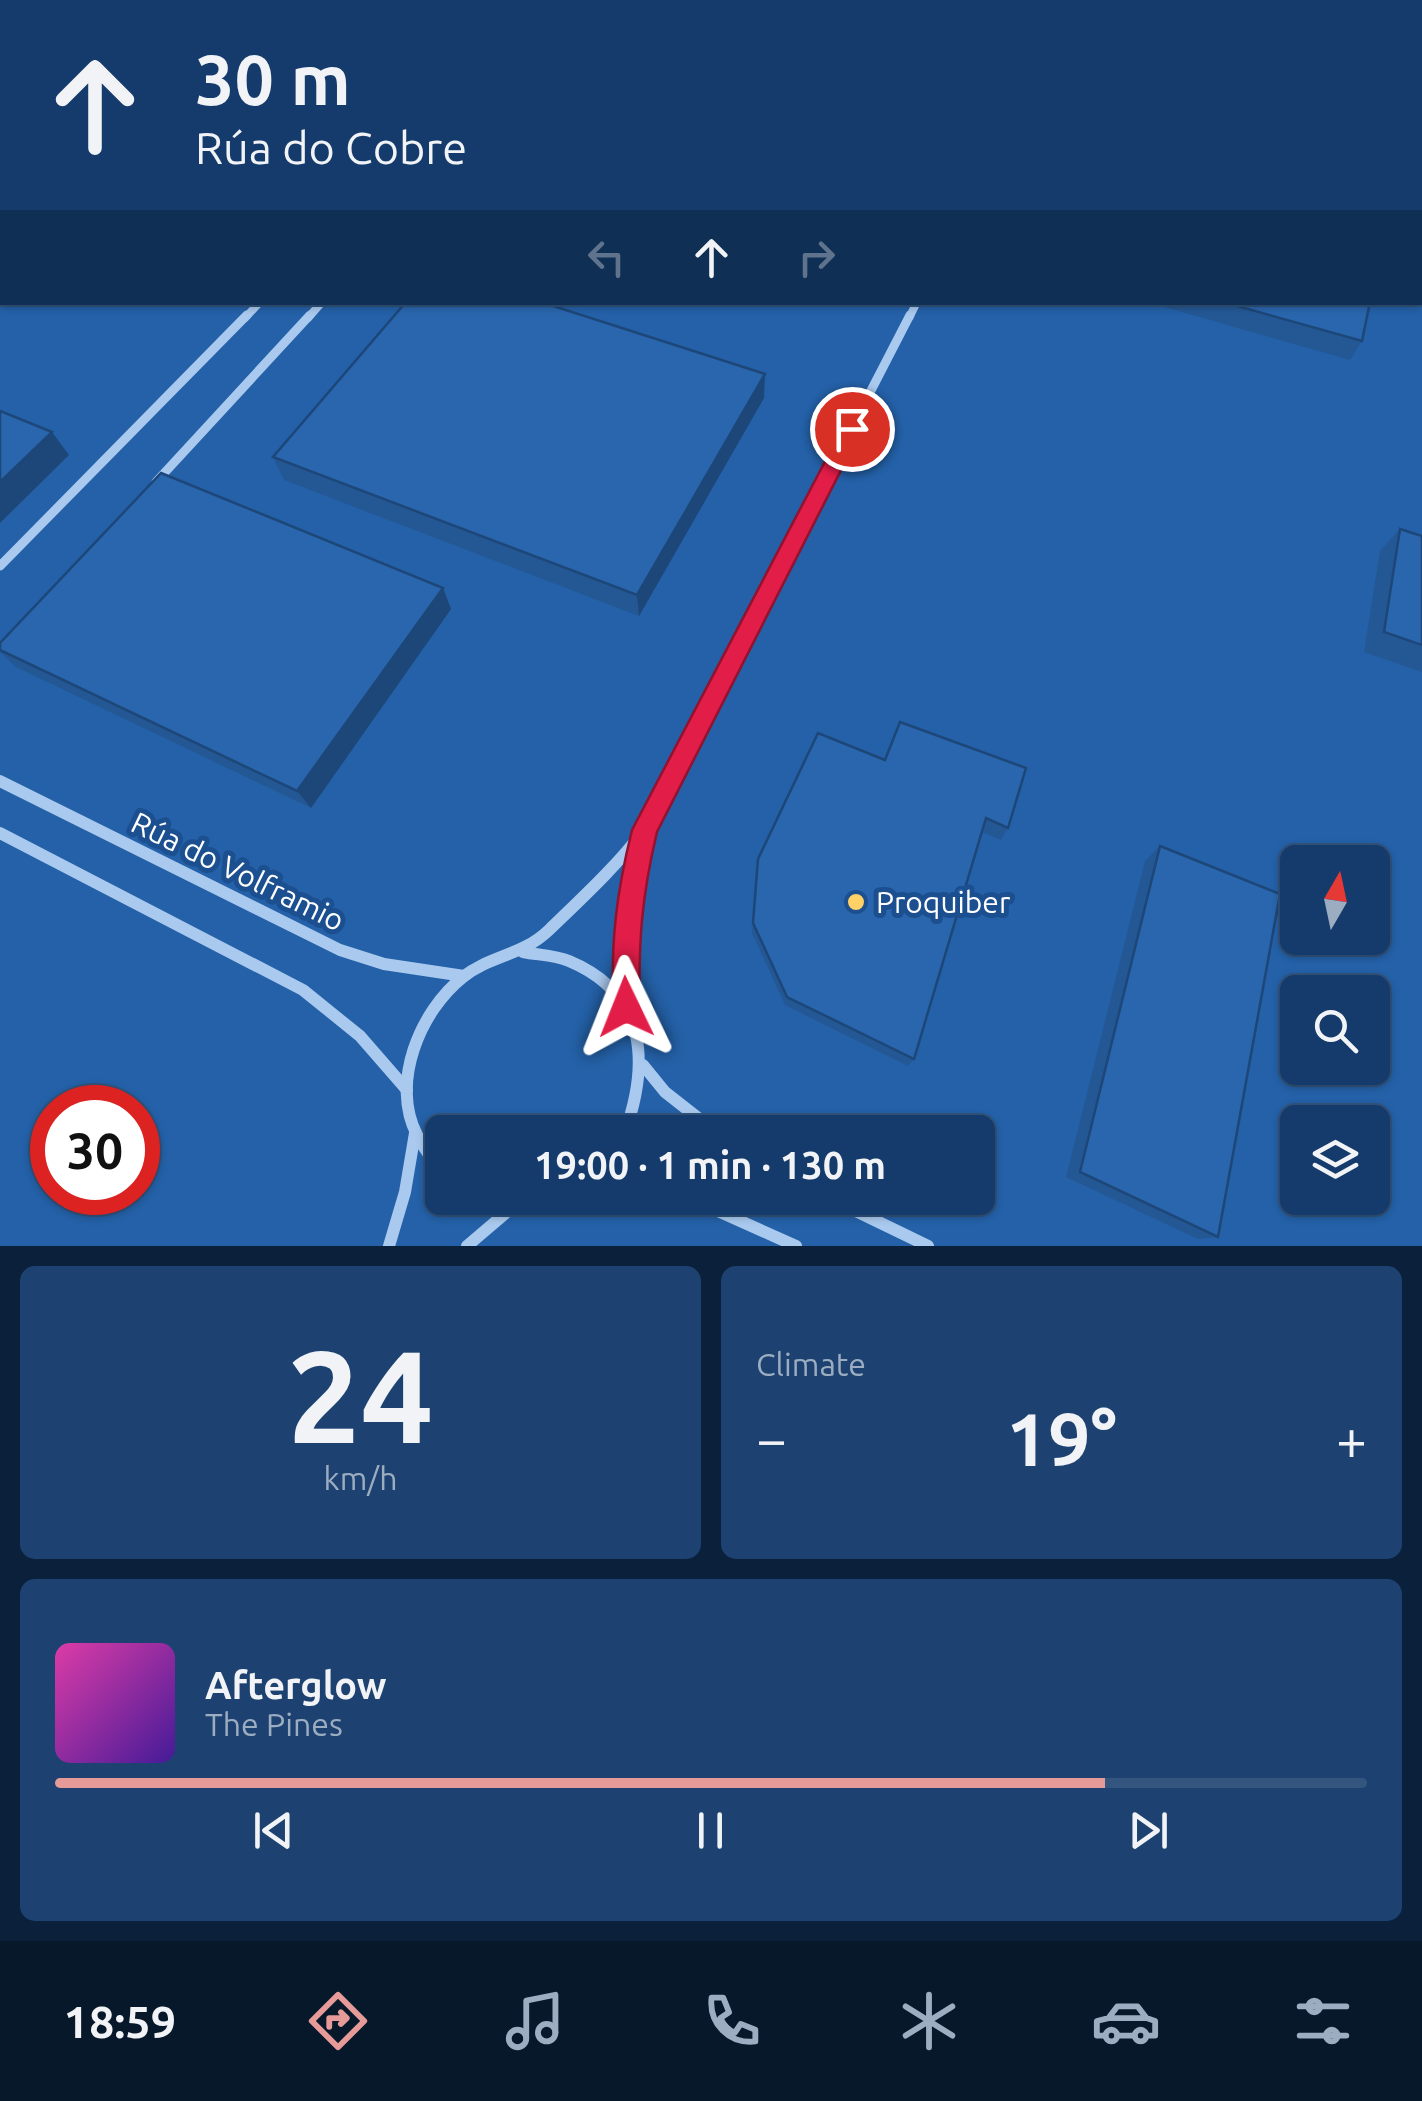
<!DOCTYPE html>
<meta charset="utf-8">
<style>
body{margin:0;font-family:Ubuntu,sans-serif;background:#1d4271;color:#f1f3f6;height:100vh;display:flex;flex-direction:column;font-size:38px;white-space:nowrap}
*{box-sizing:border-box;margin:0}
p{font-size:32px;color:#9dadc1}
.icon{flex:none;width:55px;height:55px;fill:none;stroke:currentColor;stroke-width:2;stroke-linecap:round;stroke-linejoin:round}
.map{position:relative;height:1246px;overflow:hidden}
.sheet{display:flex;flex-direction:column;gap:20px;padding:20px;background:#0b203b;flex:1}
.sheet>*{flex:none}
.banner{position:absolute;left:0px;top:0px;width:1422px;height:305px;box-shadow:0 2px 8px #0004,0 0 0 2px #33557e;background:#143b6b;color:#f1f3f6;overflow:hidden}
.needle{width:65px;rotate:9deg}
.tools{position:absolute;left:1280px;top:845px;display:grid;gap:20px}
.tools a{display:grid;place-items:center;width:110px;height:110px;border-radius:15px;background:#143b6b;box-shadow:0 2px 8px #0004,0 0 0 2px #33557e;font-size:50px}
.speed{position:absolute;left:30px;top:1085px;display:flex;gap:20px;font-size:50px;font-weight:700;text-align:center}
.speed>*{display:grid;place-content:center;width:130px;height:130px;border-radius:50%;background:#143b6b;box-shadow:0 2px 8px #0004,0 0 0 2px #33557e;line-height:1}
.speed .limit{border:15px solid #d22;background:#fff;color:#111}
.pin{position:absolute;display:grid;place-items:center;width:85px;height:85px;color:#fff;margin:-42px;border:5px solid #fff;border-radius:50%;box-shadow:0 2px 10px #0007}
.me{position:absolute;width:110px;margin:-55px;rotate:358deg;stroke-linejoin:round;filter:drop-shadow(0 0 8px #0008)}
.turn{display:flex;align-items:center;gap:35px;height:210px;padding:0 30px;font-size:45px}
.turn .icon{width:130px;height:130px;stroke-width:2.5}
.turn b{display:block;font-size:70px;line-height:85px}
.lanes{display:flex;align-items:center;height:95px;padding:0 30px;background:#0003;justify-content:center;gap:50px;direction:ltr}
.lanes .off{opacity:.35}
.big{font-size:75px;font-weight:700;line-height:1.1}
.sheet .card{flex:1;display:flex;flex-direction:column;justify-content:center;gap:15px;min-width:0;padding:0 35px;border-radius:15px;background:#1d4271}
.sheet .dial{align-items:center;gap:0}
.dial b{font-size:130px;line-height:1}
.song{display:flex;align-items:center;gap:30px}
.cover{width:120px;height:120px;border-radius:15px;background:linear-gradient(135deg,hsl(320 70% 55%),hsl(260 70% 35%))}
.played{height:10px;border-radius:5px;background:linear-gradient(90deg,#e69b98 80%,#33557e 80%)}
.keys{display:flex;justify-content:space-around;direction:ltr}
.heat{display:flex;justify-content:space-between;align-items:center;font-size:55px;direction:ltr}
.sheet .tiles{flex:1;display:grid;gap:20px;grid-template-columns:1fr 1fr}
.card:last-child{grid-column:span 2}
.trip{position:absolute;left:425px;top:1115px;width:570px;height:100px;border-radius:15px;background:#143b6b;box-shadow:0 2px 8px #0004,0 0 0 2px #33557e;font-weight:700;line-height:100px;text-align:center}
.tab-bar{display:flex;height:160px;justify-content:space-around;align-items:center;background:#08182b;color:#9dadc1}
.tab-bar .icon{width:70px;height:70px}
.tab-bar .on{color:#e69b98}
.tab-bar b{font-size:45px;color:#f1f3f6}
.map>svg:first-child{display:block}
</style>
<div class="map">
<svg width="1422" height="1246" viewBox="0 0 1422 1246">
<rect width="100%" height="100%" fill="#1b4f8f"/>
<path fill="#2461a8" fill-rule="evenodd" d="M0,0H1422V1246H0ZM2,2H1420V302H2ZM1298,862H1372V938H1298ZM1298,992H1372V1068H1298ZM52,1108H138V1192H52ZM1298,1122H1372V1198H1298ZM442,1132H978V1198H442Z"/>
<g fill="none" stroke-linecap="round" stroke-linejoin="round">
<g stroke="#a9c9ee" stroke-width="8">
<polyline points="589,0 598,2"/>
<polyline points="245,318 260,302"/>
<polyline points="308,318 322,302"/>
<polyline points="909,318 917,302"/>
</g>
<g stroke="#a9c9ee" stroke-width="9">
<polyline points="156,482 310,315"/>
<polyline points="0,566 247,315"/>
<polyline points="699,724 910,315"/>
</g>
<g stroke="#a9c9ee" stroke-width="12">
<polyline points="0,781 340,950 384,964 464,976"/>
<polyline points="0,833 303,990 360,1036 407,1090"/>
<path d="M523,952C538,955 555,955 569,961C646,993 650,1062 625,1132"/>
<polyline points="626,1006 628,920 643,835"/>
<polyline points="643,1065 665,1092 716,1132"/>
<path d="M442,1173C434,1161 423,1148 417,1135C390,1083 420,1011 463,977C491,955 522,956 549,930C581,899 617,866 644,830C667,799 682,756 700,722"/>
<polyline points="487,1198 515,1205 544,1198"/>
<polyline points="689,1198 796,1246"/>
<polyline points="829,1198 928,1246"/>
<polyline points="389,1246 405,1192 415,1133"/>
<polyline points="467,1246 515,1205"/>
</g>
</g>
<g fill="#245895">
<polygon points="214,0 263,0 259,2 223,2"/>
<polygon points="772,0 994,0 994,2 771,2"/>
<polygon points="1147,302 1370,302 1362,341 1350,360"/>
<polygon points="764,398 639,616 284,480 273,457"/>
<polygon points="1400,529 1422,536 1422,672 1364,652 1380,551"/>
<polygon points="443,588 451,609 311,808 16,667 0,652 0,643"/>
<polygon points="818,733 1008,828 1001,840 982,832 914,1059 908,1066 785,1005 752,933 758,859"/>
<polygon points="1160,846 1218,1237 1198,1239 1066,1177 1145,861"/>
</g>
<g fill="#1d4779">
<polygon points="246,0 263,0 259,2 247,2"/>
<polygon points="765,374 764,398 639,616 637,595"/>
<polygon points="52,432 69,455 0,523 0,482"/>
<polygon points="443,588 451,609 311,808 297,791"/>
</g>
<g fill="#2a66ad" stroke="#1d4779" stroke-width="2.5">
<polygon points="794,0 988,0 987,2 804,2"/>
<polygon points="406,302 541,302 765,374 637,595 273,457"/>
<polygon points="1223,302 1370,302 1362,341"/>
<polygon points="0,411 52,432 0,482"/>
<polygon points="161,473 443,588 297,791 0,650 0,643"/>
<polygon points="1400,529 1422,536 1422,645 1384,632"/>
<polygon points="900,722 1026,768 1008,828 986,818 914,1059 787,997 753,923 758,859 818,733 885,760"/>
<polygon points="1160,846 1280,894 1218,1237 1080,1172"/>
</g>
<path fill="#e11d48" stroke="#92132f" stroke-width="2.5" d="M852,421L862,429L657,832C642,895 638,943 640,1007L636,1017L626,1021L617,1017L613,1007C611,939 616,895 632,830L842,429Z"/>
<circle fill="#ffd166" stroke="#1b4f8f" stroke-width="4" cx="856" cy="902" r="10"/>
<g text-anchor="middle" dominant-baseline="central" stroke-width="10" stroke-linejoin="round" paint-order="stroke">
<g font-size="30" fill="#fff" stroke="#1b4f8f">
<text transform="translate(238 871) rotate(26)">Rúa do Volframio</text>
</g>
<g font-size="30" fill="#fff" stroke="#1b4f8f" text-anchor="start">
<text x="876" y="902">Proquiber</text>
</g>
</g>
</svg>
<div class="tools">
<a><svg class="needle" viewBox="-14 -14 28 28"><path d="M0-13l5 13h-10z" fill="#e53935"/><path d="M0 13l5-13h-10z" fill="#9dadc1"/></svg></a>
<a><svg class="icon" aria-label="search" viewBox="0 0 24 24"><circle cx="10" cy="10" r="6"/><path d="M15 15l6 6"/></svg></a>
<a><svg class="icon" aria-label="layers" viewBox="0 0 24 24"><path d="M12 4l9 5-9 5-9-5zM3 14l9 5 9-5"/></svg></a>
</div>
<div class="speed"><div class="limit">30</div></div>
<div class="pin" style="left:852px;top:429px;background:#d93025"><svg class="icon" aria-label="arrive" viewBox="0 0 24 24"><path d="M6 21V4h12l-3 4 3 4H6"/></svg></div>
<svg class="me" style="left:626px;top:1007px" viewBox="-20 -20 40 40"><path d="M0-17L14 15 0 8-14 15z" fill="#e11d48" stroke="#fff" stroke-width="4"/></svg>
<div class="trip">19:00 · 1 min · 130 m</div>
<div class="banner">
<div class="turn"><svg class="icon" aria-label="ahead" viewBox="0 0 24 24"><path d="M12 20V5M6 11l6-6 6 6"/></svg><div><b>30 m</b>Rúa do Cobre</div></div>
<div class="lanes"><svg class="icon off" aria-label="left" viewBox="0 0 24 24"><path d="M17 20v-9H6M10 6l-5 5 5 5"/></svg><svg class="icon" aria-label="ahead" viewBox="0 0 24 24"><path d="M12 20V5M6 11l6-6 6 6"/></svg><svg class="icon off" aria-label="right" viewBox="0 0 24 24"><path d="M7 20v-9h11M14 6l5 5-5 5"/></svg></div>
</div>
</div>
<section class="sheet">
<div class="tiles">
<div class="card dial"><b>24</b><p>km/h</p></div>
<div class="card"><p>Climate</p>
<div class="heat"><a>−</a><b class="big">19°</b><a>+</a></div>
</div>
<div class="card">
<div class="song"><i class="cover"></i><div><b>Afterglow</b><p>The Pines</p></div></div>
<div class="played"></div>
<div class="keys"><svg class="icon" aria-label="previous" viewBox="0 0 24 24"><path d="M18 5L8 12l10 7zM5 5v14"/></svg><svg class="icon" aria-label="pause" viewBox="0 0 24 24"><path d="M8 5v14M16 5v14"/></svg><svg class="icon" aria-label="next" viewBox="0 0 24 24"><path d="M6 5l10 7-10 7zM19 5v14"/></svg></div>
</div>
</div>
</section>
<nav class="tab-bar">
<b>18:59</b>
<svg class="icon on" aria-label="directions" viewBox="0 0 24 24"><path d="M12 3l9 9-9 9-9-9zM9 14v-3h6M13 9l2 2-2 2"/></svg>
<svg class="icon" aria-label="music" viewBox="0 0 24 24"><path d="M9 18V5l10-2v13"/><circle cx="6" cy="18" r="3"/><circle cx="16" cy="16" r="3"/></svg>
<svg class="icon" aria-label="phone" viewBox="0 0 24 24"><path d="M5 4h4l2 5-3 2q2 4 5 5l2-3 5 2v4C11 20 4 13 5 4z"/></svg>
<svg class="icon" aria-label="climate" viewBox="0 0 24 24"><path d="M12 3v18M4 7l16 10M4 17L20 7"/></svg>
<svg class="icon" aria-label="car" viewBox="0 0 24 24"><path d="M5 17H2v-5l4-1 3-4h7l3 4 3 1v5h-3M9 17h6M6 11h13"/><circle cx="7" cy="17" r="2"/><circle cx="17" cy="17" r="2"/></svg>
<svg class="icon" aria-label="filters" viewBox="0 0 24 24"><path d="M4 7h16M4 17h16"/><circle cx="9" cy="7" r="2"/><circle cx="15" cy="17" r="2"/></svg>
</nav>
